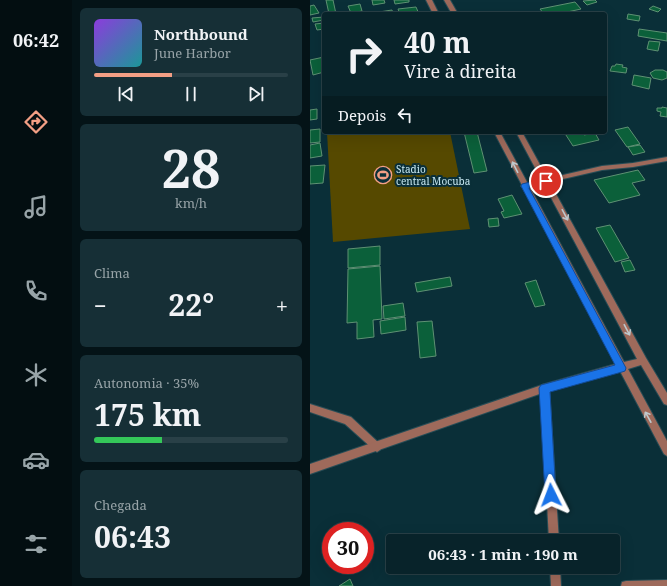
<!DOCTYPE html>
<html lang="pt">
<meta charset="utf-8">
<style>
body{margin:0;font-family:"Noto Serif",serif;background:#162f36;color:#f1f3f6;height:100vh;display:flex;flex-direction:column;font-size:15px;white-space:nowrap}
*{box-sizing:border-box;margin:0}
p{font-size:13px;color:#98a4a8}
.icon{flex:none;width:22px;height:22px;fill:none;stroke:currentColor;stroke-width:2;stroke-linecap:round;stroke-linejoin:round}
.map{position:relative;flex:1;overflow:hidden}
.details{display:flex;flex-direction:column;gap:8px;padding:8px;background:#041317;width:238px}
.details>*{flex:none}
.guide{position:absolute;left:12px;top:12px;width:285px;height:122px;border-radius:4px;box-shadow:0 4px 16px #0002,0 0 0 1px #294047;background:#08232a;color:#f1f3f6;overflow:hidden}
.speed{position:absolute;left:12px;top:522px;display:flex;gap:8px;font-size:20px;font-weight:700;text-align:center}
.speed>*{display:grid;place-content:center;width:52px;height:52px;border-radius:50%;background:#08232a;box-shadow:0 4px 16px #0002,0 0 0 1px #294047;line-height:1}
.speed .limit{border:6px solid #d22;background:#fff;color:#111}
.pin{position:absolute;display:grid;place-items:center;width:34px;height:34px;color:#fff;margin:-17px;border:2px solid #fff;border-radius:50%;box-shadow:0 1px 4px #0007}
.me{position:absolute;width:44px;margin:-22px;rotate:357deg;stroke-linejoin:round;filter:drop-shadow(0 0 3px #0008)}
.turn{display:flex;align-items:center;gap:14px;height:84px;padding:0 16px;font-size:18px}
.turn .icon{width:52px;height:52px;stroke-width:2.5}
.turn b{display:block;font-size:28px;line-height:34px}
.then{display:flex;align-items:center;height:38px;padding:0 16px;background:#0003;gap:8px;font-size:15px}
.big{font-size:30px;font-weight:700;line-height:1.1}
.details .widget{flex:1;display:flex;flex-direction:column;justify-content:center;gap:6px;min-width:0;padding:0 14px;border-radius:6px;background:#162f36}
.details .dial{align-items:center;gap:0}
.dial b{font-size:52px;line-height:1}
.song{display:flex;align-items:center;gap:12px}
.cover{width:48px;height:48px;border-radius:6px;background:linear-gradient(135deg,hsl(270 70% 55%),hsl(180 70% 35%))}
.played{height:4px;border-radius:2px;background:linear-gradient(90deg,#f39f85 40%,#294047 40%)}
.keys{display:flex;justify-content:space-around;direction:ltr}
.heat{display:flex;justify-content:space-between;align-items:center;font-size:22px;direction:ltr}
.charge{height:6px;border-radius:3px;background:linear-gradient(90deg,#34c759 35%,#294047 0)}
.trip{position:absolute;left:76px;top:534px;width:234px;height:40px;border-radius:4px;background:#08232a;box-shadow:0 4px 16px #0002,0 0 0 1px #294047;font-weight:700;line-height:40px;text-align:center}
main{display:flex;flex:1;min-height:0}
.menu{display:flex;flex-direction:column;width:72px;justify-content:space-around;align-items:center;background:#030e11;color:#98a4a8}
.menu .icon{width:28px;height:28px}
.menu .on{color:#f39f85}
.menu b{font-size:18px;color:#f1f3f6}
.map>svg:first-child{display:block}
</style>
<main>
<nav class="menu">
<b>06:42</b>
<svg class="icon on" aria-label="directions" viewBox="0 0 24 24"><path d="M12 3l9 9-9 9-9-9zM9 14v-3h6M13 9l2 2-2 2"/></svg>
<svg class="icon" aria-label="music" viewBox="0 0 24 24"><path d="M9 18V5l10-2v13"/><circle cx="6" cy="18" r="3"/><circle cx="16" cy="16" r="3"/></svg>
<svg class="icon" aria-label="phone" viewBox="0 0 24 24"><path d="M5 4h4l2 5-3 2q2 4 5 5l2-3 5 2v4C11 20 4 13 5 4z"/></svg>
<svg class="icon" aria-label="climate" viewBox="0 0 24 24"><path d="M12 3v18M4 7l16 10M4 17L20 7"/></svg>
<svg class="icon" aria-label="car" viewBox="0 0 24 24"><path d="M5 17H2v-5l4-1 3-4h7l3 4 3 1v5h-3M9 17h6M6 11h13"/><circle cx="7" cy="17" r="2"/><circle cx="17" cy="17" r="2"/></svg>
<svg class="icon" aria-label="filters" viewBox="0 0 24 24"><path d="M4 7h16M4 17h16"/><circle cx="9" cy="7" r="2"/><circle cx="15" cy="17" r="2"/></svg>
</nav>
<section class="details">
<div class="widget">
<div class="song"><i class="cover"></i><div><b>Northbound</b><p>June Harbor</p></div></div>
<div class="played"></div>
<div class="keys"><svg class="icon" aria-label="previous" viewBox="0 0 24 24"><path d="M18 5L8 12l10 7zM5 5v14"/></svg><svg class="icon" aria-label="pause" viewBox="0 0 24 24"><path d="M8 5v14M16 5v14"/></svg><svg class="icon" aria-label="next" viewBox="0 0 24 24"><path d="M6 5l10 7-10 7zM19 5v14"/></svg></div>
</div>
<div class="widget dial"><b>28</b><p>km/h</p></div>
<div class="widget"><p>Clima</p>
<div class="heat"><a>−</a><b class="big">22°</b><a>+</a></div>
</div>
<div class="widget"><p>Autonomia · 35%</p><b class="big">175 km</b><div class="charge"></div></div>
<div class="widget"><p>Chegada</p><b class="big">06:43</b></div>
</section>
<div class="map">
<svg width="357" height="586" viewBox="0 0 357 586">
<rect width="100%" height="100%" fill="#0a2f38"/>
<polygon fill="#564900" points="17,132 140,132 160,229 23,242"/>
<g fill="#0b603a" stroke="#5e9173">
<polygon points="16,0 23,0 26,14 19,14"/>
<polygon points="62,0 74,0 75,3 63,5"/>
<polygon points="84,0 99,0 99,2 85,4"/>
<polygon points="285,0 287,2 277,5 273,1"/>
<polygon points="265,2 271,9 248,14 234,14 230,9"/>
<polygon points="50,4 52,11 41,13 38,6"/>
<polygon points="4,5 9,13 0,15 0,6"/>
<polygon points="343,6 351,9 348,12 339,9"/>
<polygon points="106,7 109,14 90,14 88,9"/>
<polygon points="82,10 83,14 70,14 69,12"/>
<polygon points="318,14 330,16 329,21 317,19"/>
<polygon points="14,17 14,20 3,22 2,18"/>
<polygon points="14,23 14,29 7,30 5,24"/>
<polygon points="329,29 357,33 357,41 328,36"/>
<polygon points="339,41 350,42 348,51 337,49"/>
<polygon points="14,57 14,72 3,75 0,60"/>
<polygon points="306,64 313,65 312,67 317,68 316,73 300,71 302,66 305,66"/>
<polygon points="345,70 353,70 357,72 357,78 352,80 343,78 340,73"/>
<polygon points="324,75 341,78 339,89 322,85"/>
<polygon points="352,107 357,108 357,117 350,116 351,112 347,111 347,108 352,108"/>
<polygon points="7,109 7,119 0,120 0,110"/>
<polygon points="318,127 330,144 317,147 305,130"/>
<polygon points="10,129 10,142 0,143 0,130"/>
<polygon points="154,132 167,132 177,171 164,173"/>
<polygon points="254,132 272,132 274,135 285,133 289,140 263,146"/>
<polygon points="10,143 12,156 0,158 0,145"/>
<polygon points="330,145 335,152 323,155 318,147"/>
<polygon points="15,165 13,183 0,184 0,166"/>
<polygon points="328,170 335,180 322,183 330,195 299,203 284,180"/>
<polygon points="202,195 212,214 194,218 191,212 194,211 188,199"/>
<polygon points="188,218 189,226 179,227 178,219"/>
<polygon points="300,225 319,258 305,262 286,228"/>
<polygon points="70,246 70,265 38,268 38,249"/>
<polygon points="320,260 325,270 315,272 311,262"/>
<polygon points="70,266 72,319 63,320 64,337 47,339 47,322 37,323 38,269"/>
<polygon points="140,277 142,286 107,292 105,283"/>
<polygon points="226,280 235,305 225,307 215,283"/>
<polygon points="93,303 95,316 74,319 73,306"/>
<polygon points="95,317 96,330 71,334 70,321"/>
<polygon points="122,321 126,356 110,358 107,322"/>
<polygon points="88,534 90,541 83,541 83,549 80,550 76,539"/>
<polygon points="40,579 43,586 29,586"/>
</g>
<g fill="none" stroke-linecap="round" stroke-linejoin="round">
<defs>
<g id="minor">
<polygon points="357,157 357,161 323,167 292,170 214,188 211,186 214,184 292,166 323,163"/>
<polygon points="235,384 238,385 239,388 249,541 239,541 231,388 232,385"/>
<polygon points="0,404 41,417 70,444 72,447 70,450 67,452 64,450 35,424 0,412"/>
<polygon points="240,567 250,567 251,586 241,586"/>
<polygon points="357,580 357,586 311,586 312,582 316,581"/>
</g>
<g id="tertiary">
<polygon points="116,0 122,0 129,14 123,14"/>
<polygon points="134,0 140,0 148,14 142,14"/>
<polygon points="184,132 190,132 314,362 327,359 206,132 212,132 336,358 357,393 357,405 354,404 331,365 318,369 357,441 357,456 354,454 310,371 235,392 0,474 0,464 235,384 306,364"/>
</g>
</defs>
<use href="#minor" stroke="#284d56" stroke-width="2"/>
<use href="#tertiary" stroke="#284d56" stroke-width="2"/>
<use href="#minor" fill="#9e6a5b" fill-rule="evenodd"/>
<use href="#tertiary" fill="#9e6a5b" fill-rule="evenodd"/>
</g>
<defs><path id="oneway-shaft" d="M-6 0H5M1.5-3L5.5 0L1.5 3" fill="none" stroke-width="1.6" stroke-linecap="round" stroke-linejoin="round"/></defs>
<g stroke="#bec8cc">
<use href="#oneway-shaft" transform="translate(205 167) rotate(-117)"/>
<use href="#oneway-shaft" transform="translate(255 215) rotate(62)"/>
<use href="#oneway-shaft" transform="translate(317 330) rotate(62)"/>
<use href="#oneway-shaft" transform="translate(338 417) rotate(-119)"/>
</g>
<polygon fill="#1a73e8" stroke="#114b97" points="236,178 239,179 239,183 219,188 316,368 315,371 312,372 240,392 246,495 245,499 241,501 237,499 235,495 229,388 231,385 305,365 211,186 212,184"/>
<defs>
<symbol id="stadium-ring" viewBox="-11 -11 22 22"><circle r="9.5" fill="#0a2f38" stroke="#f39f85" stroke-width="1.5"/><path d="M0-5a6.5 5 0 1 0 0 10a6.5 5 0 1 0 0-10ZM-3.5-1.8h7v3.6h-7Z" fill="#f39f85"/></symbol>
</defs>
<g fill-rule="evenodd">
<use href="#stadium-ring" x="63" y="165" width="20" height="20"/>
</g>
<g text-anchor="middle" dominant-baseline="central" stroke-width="4" stroke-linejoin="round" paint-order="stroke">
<g font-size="10" fill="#c8e8f1" stroke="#0a2f38" text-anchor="start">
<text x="86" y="169">Stadio<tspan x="86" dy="12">central Mocuba</tspan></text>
</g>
</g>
</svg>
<div class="speed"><div class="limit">30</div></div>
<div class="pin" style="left:236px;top:181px;background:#d93025"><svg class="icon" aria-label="arrive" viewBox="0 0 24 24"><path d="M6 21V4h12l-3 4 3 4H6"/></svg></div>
<svg class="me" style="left:241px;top:495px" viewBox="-20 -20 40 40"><path d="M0-17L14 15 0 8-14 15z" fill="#1a73e8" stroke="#fff" stroke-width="4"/></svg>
<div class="trip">06:43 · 1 min · 190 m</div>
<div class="guide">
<div class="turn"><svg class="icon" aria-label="right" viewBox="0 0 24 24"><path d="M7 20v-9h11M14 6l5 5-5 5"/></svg><div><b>40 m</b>Vire à direita</div></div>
<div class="then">Depois<svg class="icon" aria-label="left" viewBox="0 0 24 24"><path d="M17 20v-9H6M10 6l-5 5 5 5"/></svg></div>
</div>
</div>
</main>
